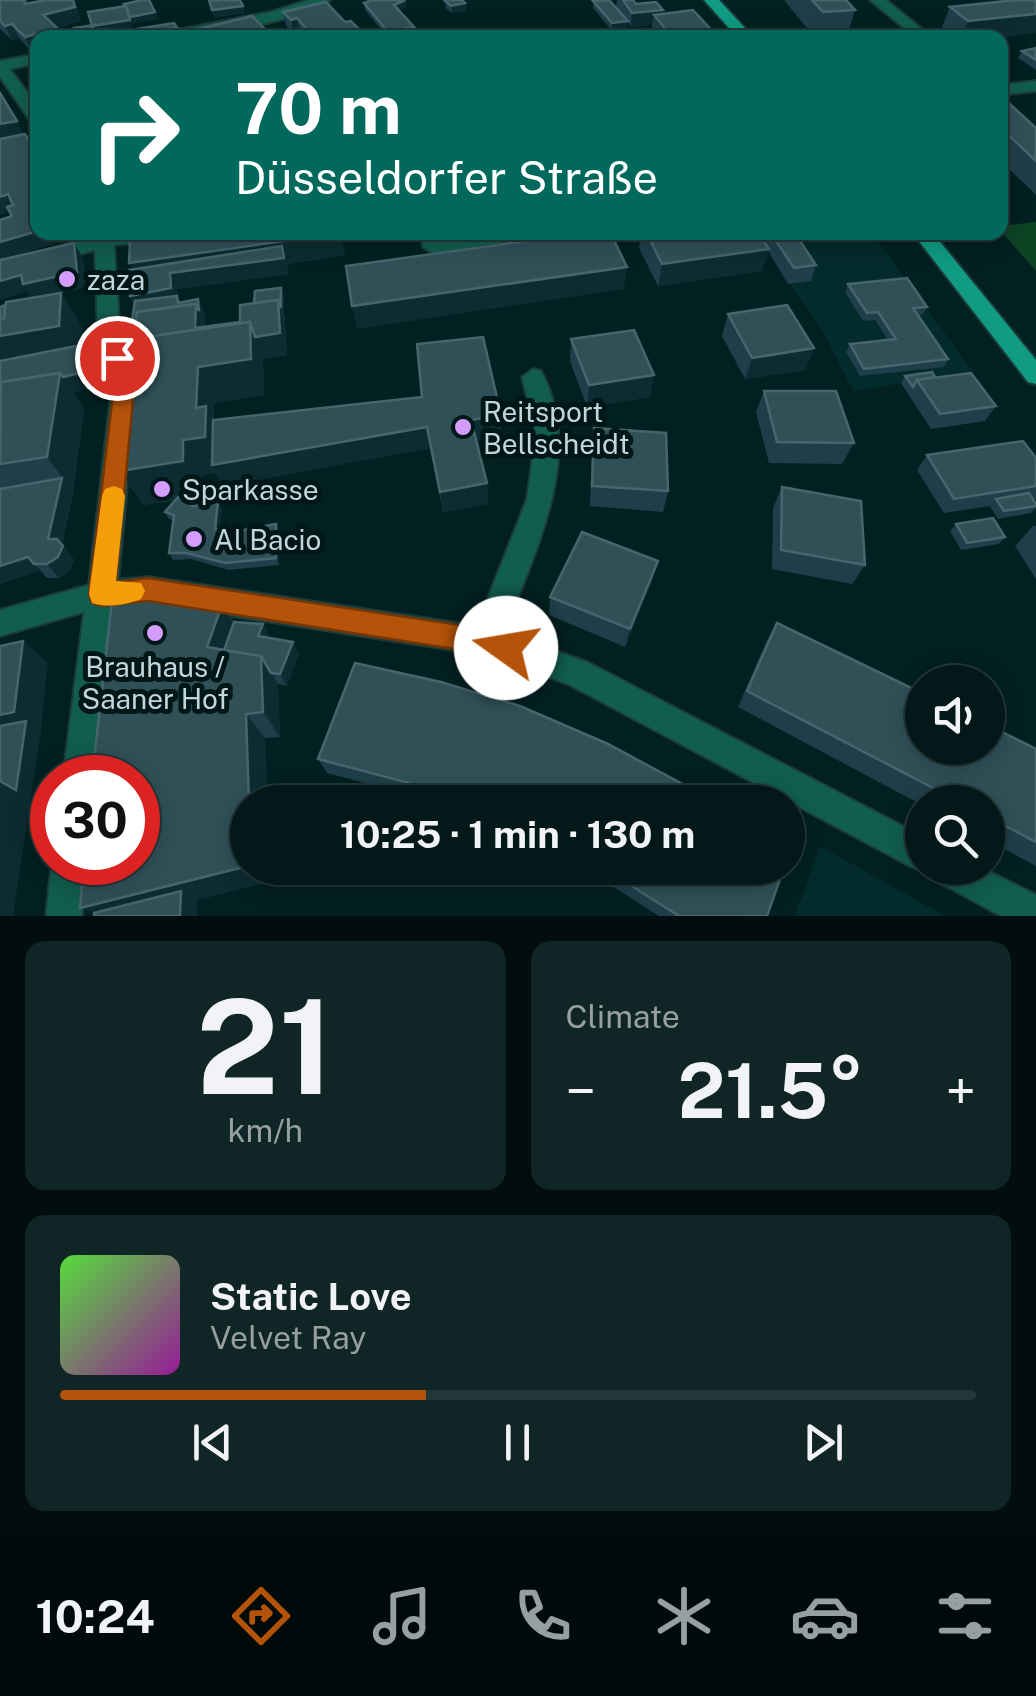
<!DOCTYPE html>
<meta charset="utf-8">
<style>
body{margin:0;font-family:"Public Sans",sans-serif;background:#102526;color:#f1f3f6;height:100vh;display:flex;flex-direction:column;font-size:38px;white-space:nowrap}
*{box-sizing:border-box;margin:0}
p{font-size:32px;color:#96a0a2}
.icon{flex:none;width:55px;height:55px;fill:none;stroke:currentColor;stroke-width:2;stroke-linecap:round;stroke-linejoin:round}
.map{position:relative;height:916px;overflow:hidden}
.sheet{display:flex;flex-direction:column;gap:25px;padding:25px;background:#010d0e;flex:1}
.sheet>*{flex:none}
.banner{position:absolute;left:30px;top:30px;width:978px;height:210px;border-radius:20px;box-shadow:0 5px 25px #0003,0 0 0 2px #233738;background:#00695c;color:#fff;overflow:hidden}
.buttons{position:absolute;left:905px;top:665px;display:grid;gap:20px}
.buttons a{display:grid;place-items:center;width:100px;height:100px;border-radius:50%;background:#021819;box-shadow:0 5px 25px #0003,0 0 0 2px #233738;font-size:50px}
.speed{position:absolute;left:30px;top:755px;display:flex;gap:20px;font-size:50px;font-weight:700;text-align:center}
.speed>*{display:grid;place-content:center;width:130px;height:130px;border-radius:50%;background:#021819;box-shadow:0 5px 25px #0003,0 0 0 2px #233738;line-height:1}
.speed .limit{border:15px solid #d22;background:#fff;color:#111}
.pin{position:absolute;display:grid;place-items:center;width:85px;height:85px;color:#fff;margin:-42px;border:5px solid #fff;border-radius:50%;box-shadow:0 2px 10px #0007}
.me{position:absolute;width:110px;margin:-55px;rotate:283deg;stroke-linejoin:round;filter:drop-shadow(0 0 8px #0008)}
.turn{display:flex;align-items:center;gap:35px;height:210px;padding:0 40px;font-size:45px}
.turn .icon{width:130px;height:130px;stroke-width:2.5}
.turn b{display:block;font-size:70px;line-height:85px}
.big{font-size:75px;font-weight:700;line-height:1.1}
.sheet .card{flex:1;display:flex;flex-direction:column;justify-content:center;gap:15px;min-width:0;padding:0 35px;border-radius:20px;background:#102526}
.sheet .dial{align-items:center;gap:0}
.dial b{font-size:130px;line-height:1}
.song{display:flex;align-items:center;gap:30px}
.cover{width:120px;height:120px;border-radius:15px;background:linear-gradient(135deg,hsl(110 70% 55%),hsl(300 70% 35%))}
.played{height:10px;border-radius:5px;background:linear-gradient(90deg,#b45309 40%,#233738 40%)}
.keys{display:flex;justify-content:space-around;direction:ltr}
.heat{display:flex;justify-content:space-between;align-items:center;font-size:55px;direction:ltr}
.sheet .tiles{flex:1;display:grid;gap:25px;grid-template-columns:1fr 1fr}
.card:last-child{grid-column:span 2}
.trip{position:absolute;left:230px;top:785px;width:575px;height:100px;border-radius:50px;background:#021819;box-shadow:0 5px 25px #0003,0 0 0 2px #233738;font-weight:700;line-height:100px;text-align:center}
.tab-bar{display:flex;height:160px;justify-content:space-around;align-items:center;background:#010a0a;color:#96a0a2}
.tab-bar .icon{width:70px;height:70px}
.tab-bar .active{color:#b45309}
.tab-bar b{font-size:45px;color:#f1f3f6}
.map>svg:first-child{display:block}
</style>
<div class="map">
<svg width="1036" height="916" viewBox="0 0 1036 916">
<rect width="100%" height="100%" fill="#022021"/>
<g fill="#042b2c">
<polygon points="874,236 973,372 853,391 826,337 764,246"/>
<polygon points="820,846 945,916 795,916"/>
</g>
<polygon fill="#0d4424" points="1036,222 1036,271 1000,230 1000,226"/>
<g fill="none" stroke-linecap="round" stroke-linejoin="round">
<defs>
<g id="minor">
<path d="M309,0H330C292,26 184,38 137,38L271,12Z"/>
<polygon points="870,0 886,0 933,38 916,38"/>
<polygon points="38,54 38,63 10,69 38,107 38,124 32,123 0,77 0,61"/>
<polygon points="1036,81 1036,91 1000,95 1000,85"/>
<polygon points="38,136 38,146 0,153 0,143"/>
<path d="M94,232H188L179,238L114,245L120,338L137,378L118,580L148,577L477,626L527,499L536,434L522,377L533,369L541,371C586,456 534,552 504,633L587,662L922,836V868H982L1036,895V916H1001L935,880L930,868L922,871L910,866L568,684L486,655L148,603L114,606L96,778H63L84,612L0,636V610L89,585L113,378L98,338L95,250L0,277V263L94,237Z"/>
<polygon points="420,232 440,232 441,240 489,232 542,232 533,238 433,253 423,247"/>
<polygon points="52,860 86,862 82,916 46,916"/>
</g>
<g id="major">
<polygon points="704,0 719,0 754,38 738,38"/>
<polygon points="912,232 932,232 1036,360 1036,384 1028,382"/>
</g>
</defs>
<use href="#minor" stroke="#1d3a3a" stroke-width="4"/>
<use href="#major" stroke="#1d3a3a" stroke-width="4"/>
<use href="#minor" fill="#115e4e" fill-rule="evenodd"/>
<use href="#major" fill="#109b82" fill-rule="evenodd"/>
</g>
<g fill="#1e3f49">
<polygon points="0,0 27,0 28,4 46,0 74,0 81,21 56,28 38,38 38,50 32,52 19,38 12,40 0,29"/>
<polygon points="617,0 633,0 636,4 663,10 662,14 719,38 652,38 651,36 652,25 631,27 628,22 627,28 612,31 593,8 593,1 616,7"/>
<polygon points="784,0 846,0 855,10 847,36 815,38"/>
<polygon points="445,1 465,3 466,10 452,13 446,8"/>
<polygon points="364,3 406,7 399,10 414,34 398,38 388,38 365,10"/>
<polygon points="950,7 995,38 954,38 942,27"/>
<polygon points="283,12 345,22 362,38 305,38 300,32 294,34 286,26"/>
<polygon points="1036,48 1036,70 1018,58 1022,51"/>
<polygon points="1000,95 1036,128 1036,195 1000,160"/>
<polygon points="340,232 345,255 287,264 289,274 176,289 180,302 198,299 205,315 205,327 240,322 254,303 281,288 284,296 284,316 285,322 287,355 263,359 264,395 214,403 214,420 501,437 477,441 487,483 488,504 443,512 430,448 222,486 216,473 202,475 201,495 181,499 193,506 218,503 222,510 219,530 233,532 276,524 279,531 279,565 228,570 191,559 173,560 169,553 173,520 169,519 165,512 176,500 143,505 120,471 135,327 134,305 130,296 133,270"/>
<polygon points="641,232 758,232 765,244 768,232 794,232 816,265 811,281 788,284 768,251 762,271 658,286 639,248"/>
<polygon points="83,258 86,287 61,293 83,329 82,346 90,360 89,388 73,392 84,409 73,492 62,545 74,560 70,570 59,578 47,578 40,570 0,584 0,307 31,298 27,291"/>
<polygon points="848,284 927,307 922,315 918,315 948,359 944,367 860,376 846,352 850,344 888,340 875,320 863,321 845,292"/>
<polygon points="728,314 814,348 805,370 745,379 722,336"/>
<polygon points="571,339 650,397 587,407 570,361"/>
<polygon points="905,376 996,406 985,421 931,429 901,383"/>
<polygon points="764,391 854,443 842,464 769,463 756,412"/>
<polygon points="594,428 668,491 663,512 590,506 592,449"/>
<polygon points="927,455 1036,486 1036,499 1033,499 1036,504 1036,508 1031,513 998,519 990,506 944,513 917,470"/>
<polygon points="782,487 865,565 852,584 772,569 773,508"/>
<polygon points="956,524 1005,537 999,544 961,550 950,531"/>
<polygon points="1033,526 1036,526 1036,579 1015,546"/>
<polygon points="652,581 625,647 549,615 550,597"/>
<polygon points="222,605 234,622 263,624 270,638 299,653 287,686 278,684 280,737 265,738 268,802 248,802 271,881 197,900 197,916 94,916"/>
<polygon points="777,623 1036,749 1036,866 988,840 988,802 922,802 922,805 738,707 767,640"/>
<polygon points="318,759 716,802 437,802 327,773"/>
<polygon points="584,868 784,868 767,916 659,916"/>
</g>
<g fill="#0c2c32" fill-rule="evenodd">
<polygon points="74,0 81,21 50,29 43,15"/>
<polygon points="406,0 406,7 395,12 394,5"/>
<polygon points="465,3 466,10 452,13 451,6"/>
<polygon points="126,6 155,12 158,19 132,24 135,34 115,38 76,38"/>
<polygon points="243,6 245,13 214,18 212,10"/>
<polygon points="663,10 661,24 654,15 652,25 631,27 632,13"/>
<polygon points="1036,14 1036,33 995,38 961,38 968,21"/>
<polygon points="297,18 300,32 294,34 291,20"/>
<polygon points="628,21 627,28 612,31 612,23"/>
<polygon points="12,24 19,38 12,40 5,26"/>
<polygon points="414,27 414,34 389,38 388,32"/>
<polygon points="57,28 61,38 38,38 38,50 32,52 25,37"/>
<polygon points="267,31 269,38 240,38"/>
<polygon points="361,31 362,38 335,38"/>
<polygon points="17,121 24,136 0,141 0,124"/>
<polygon points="8,194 17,210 0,215 0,197"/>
<polygon points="38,231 38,232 72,232 75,238 0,260 0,242"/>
<polygon points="340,233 345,255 287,264 289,274 176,289 178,303 138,312 130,296 140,285 129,263"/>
<path d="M74,243L83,258L86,287L61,293L83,329L82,346L90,360L89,388L73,392L84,409L73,492L47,457L57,395L0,407V389L60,377V373L63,377L80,373V362L2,378L0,375V323L45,312L43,297L32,300L27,291L0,300V281L21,275L26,283L77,272ZM61,293L59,326H54L52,310L44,297Z"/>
<polygon points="769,249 762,271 658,286 662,264"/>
<polygon points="627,267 624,289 357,329 352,306"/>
<polygon points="281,288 284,296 284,316 281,308"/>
<polygon points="177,296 184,311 196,304 198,299 205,315 205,344 250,322 278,300 285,322 287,355 263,359 264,395 214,403 214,423 427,427 430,448 222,486 216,473 202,475 201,495 143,505 120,471 183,440 196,408 197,369 140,336 132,320 178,303"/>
<polygon points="814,348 805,370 745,379 752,358"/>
<polygon points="654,375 650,397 587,407 589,385"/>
<polygon points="501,415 501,437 473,442 471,420"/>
<polygon points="62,478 73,492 60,552 63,546 74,560 70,570 59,578 47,564 48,539"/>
<polygon points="487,483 488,504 443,512 440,492"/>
<polygon points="218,503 222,510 219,536 215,529"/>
<polygon points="276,524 279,531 279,565 276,558"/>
<polygon points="0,535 28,557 40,570 0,584"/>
<polygon points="658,561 652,581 625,647 630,629"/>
<polygon points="222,605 241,635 219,663 207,647"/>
<polygon points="263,624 270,637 265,648 258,636"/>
<polygon points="23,641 48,663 41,731 13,916 0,916 0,715"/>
<polygon points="293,642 299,653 287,686 280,674"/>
<polygon points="261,656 278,684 280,737 263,712"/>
<polygon points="246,714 265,738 268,802 249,802"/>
<polygon points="248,866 248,868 270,868 271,881 197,900 197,916 102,916 80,908"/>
</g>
<g fill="#305058" stroke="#47656c" stroke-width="2.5">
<polygon points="0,0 24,0 25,4 46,0 73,0 75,7 43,15 57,28 25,37 12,24 5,26 0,21"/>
<polygon points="143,0 149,0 155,12 130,17 126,6 124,4"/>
<polygon points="209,0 240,0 243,6 212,10"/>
<polygon points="372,0 405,0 394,5 414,27 388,32 364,3"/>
<polygon points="447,0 462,0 465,3 451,6 445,1"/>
<polygon points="609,0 628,21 612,23 593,1"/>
<polygon points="623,0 633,0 636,4 656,2 663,10 632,13"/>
<polygon points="812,0 846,0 855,10 823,12"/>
<polygon points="1015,0 1036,0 1036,14 968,21 950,7"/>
<polygon points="326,2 345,22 351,21 361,31 335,38 314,38 297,18 291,20 283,12"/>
<polygon points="126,6 130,20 92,26 88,12"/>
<polygon points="693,10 719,38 673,38 654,15"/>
<polygon points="252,16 267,31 240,38 206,38 199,29"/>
<polygon points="174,23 177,28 141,32 143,38 137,29"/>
<polygon points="93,25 92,26 95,33 76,37 74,28"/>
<polygon points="178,28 184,36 195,34 198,38 145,38 141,32"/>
<polygon points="604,33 608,38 582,38"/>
<polygon points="1036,48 1036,60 1022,51"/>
<polygon points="0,93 17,121 0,124"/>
<polygon points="1000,95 1036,128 1036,161 1000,127"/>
<polygon points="25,134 38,157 38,231 0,242 0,220 12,216 7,207 13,205 8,194 0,197 0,139"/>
<polygon points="138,232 340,232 340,233 129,263 130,239"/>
<polygon points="591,232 610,232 627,267 352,306 346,266"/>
<polygon points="646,232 758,232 769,249 662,264"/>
<polygon points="770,232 794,232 816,265 794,268"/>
<polygon points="74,243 77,272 23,284 21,275 0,281 0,260"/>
<polygon points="282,246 284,258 170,273 171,288 130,296 129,270"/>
<polygon points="907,278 927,307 913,308 948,359 864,369 850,344 896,339 878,312 867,313 848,284"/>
<polygon points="281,288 281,308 278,300 254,303 255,291"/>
<polygon points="61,293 59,326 0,336 0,319 4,318 6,302"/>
<polygon points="177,296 178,303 198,299 199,311 196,304 137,312 136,320 132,320 135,301"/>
<polygon points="278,300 280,333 255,337 250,322 134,339 137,312 196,304 195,328 240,322 240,305"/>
<polygon points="5,305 4,318 0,319 0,307"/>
<polygon points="787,305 814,348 752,358 728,314"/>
<polygon points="250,322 251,359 198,367 196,408 206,406 205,437 183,440 183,461 120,471 125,340"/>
<polygon points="634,330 654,375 589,385 571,339"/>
<polygon points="483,337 501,415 471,420 487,483 440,492 427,427 212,465 213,420 422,397 417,344"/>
<polygon points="81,345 80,373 63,377 60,373 1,382 0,385 0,361"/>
<polygon points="932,372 935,377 917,380 913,387 905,376"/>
<polygon points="60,373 47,457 0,464 1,382"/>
<polygon points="971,373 996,406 940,414 917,380"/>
<polygon points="764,391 836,391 854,443 777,442"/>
<polygon points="594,428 666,433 668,491 592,486"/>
<polygon points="1023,441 1036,458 1036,486 954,499 927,455"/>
<polygon points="62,478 48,539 57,539 63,546 58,557 47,564 34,564 28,557 0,566 0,489"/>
<polygon points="782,487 861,501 865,565 781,550"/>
<polygon points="1029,493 1036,504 1036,506 1004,511 996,499"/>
<polygon points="178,497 193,506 218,503 215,529 233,532 276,524 276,558 225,563 186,553 169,553 174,515 165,512"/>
<polygon points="993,518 1005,537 967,543 956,524"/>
<polygon points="582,532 658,561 630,629 550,597"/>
<polygon points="126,587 222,605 207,647 261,656 263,712 246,714 249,802 248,866 80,908 84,862 138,862 138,778 92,778 113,592"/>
<polygon points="234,622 263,624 258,636 293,642 280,674 271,673 261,656 224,650"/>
<polygon points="777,623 922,693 922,748 988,748 988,725 1036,749 1036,842 988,817 988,802 960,802 747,691"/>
<polygon points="23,641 14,712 0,715 0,646"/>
<polygon points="355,663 441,682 520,706 608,744 716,802 481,802 318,759"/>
<polygon points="26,721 16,790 0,781 0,726"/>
<polygon points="788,842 792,844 788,858"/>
<polygon points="603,868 784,868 767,916 679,916"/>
<polygon points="181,891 180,916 94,916 94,913"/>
</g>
<polygon fill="#b45309" stroke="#753606" stroke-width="2.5" points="117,350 124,352 135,378 116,582 148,578 486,629 515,639 519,648 515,657 506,661 486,654 148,601 102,606 92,603 89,594 115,378 107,358"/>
<path fill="#f59e0b" d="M114,486L122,489L125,496L116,581L141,583L145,591L141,599C126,605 107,608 92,603L89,594L102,496L105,489Z"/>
<g fill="#d39cfd" stroke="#001718" stroke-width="4">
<circle cx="67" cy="279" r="10"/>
<circle cx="463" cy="427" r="10"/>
<circle cx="162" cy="489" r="10"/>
<circle cx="194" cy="539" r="10"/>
<circle cx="155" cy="633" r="10"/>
</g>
<g text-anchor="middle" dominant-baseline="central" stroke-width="10" stroke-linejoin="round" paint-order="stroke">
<g font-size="28" fill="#c2d7d7" stroke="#001718" text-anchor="start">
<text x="87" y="279">zaza</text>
<text x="483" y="411">Reitsport<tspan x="483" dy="32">Bellscheidt</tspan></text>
<text x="182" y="489">Sparkasse</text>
<text x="214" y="539">Al Bacio</text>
<text x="155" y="666" text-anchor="middle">Brauhaus /<tspan x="155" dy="32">Saaner Hof</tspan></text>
</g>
</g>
</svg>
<div class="buttons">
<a><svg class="icon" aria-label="sound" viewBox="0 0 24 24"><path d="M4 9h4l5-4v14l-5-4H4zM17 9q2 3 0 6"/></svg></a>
<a><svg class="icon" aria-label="search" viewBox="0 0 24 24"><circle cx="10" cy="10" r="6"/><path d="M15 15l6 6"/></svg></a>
</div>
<div class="speed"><div class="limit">30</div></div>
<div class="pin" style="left:117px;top:358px;background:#d93025"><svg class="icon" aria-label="arrive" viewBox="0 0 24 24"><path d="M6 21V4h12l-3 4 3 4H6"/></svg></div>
<svg class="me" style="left:506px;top:648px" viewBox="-20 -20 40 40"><circle r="19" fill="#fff"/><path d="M0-13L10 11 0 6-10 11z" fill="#b45309"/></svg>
<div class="trip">10:25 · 1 min · 130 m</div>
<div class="banner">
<div class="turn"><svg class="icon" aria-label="right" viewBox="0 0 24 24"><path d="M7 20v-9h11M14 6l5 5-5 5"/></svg><div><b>70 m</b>Düsseldorfer Straße</div></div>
</div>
</div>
<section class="sheet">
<div class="tiles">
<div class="card dial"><b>21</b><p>km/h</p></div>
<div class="card"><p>Climate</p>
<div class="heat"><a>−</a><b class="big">21.5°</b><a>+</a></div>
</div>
<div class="card">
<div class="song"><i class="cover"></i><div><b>Static Love</b><p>Velvet Ray</p></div></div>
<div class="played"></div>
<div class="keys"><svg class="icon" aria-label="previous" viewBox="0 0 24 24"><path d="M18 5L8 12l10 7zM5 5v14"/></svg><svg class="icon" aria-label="pause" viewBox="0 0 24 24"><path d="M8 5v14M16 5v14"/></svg><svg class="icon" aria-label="next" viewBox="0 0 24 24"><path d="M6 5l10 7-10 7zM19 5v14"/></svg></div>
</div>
</div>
</section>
<nav class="tab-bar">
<b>10:24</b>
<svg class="icon active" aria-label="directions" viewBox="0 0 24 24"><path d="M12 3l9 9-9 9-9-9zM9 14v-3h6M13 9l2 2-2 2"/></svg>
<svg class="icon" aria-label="music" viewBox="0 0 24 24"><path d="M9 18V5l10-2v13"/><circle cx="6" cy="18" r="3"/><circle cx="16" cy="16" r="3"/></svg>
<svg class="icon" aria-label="phone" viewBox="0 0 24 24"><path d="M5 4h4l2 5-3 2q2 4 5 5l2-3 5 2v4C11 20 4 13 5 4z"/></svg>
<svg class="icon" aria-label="climate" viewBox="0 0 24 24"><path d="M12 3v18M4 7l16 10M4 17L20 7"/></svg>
<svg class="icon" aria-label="car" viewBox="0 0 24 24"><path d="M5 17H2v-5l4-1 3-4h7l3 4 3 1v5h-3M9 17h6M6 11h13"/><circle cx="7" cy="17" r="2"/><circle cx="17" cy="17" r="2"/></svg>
<svg class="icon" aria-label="filters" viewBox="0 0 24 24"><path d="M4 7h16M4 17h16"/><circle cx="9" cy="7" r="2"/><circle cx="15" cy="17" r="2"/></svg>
</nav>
